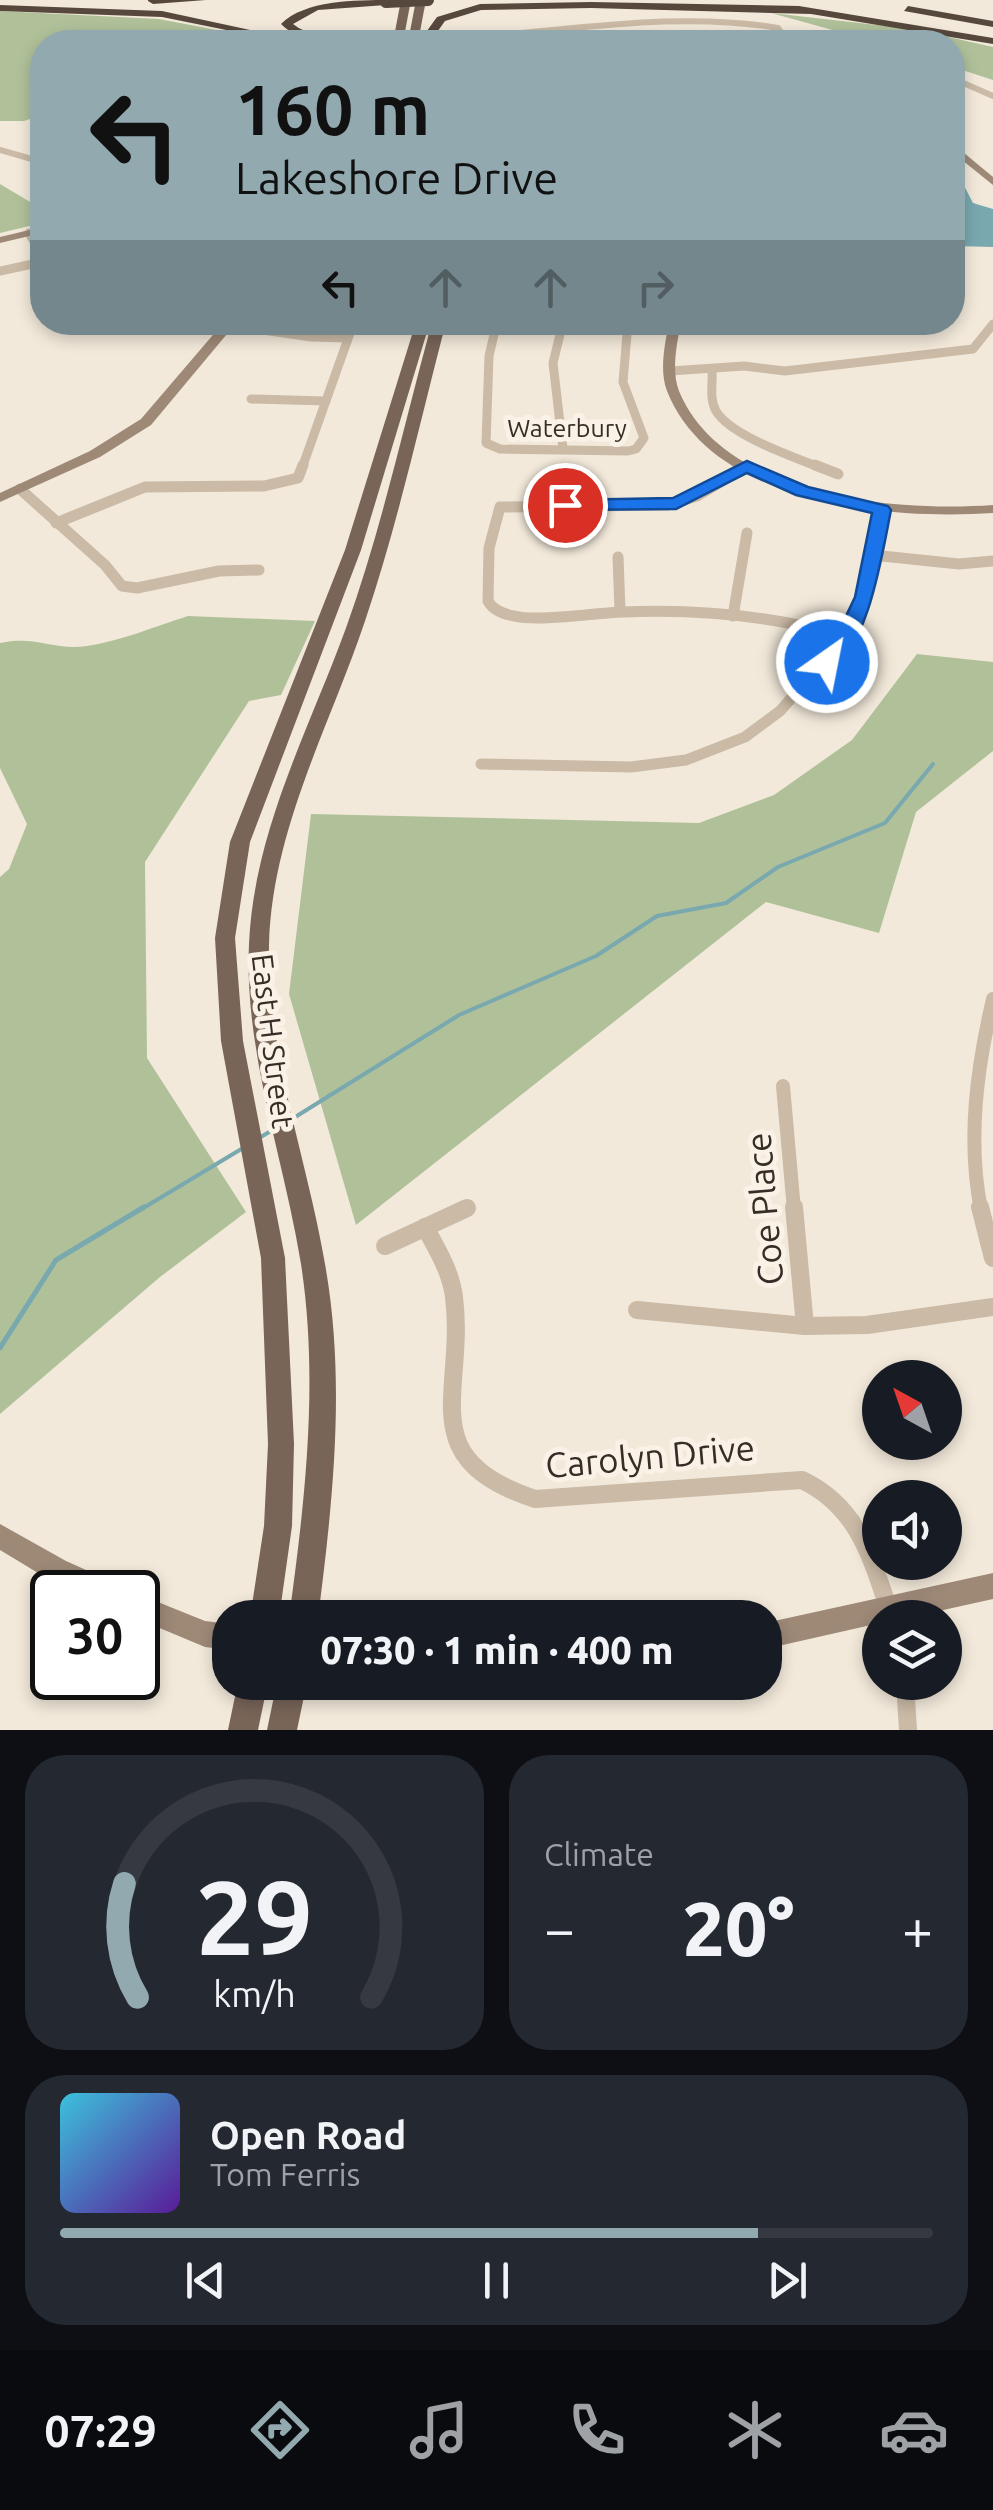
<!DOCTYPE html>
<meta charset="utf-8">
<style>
body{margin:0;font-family:Ubuntu,sans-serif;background:#242831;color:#f1f3f6;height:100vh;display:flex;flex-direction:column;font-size:38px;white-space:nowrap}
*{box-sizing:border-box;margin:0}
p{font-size:32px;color:#9ea1a6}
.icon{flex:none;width:55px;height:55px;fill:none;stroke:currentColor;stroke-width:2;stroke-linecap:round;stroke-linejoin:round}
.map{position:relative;height:1730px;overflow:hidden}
.details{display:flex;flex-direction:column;gap:25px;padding:25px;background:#0d0f14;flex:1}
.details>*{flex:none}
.top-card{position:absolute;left:30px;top:30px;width:935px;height:305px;border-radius:40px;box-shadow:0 5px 15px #0003;background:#91a9af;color:#111;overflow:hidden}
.needle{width:65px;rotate:320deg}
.fabs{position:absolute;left:862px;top:1360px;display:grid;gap:20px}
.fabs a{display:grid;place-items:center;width:100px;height:100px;border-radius:50%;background:#171b24;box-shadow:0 5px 15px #0003;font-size:50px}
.speed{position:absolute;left:30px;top:1570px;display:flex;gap:20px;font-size:50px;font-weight:700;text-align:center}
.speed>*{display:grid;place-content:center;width:130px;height:130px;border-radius:50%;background:#171b24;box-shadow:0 5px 15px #0003;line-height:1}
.speed .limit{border:5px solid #111;border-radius:15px;background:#fff;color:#111}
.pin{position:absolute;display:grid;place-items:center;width:85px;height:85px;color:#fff;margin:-42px;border:5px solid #fff;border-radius:50%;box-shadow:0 2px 10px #0007}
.me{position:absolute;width:110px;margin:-55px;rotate:33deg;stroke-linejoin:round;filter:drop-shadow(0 0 8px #0008)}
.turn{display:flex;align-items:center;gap:35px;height:210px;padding:0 40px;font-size:45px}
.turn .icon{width:130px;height:130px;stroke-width:2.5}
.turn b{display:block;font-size:70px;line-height:85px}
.lanes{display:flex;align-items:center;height:95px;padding:0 40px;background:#0003;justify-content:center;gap:50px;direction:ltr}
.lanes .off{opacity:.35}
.big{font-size:75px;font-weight:800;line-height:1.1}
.details .widget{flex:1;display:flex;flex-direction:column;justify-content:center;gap:15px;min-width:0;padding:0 35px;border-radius:40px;background:#242831}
.details .dial{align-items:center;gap:0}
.dial svg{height:260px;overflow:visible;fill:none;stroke:#363941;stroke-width:7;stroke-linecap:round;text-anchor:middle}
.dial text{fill:#f1f3f6;stroke:none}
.song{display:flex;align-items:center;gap:30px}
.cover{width:120px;height:120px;border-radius:15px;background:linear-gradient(135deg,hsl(190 70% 55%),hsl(270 70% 35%))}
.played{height:10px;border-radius:5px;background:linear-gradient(90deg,#91a9af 80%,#363941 80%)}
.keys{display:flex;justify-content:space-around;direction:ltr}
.heat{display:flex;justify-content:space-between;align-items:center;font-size:55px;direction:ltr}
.details .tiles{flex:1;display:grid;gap:25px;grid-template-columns:1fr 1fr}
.widget:last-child{grid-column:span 2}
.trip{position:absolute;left:212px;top:1600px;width:570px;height:100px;border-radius:40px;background:#171b24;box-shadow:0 5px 15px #0003;font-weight:800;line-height:100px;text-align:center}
.menu{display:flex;height:160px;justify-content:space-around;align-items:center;background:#090b0e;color:#9ea1a6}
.menu .icon{width:70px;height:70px}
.menu .on{color:#91a9af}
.menu b{font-size:45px;color:#f1f3f6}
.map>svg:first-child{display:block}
</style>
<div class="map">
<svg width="993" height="1730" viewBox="0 0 993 1730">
<rect width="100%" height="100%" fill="#f2e9da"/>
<g fill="#b0c19a">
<polygon points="0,11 159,19 280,42 42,42 42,115 24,121 0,121"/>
<polygon points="771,13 913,29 993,47 993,80 953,67 952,42 876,42"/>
<polygon points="0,184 42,209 42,223 0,233"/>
<path d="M188,616L315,621L281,695L249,701L145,862L147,1058L246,1212L160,1277L0,1414V877L9,869L27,824L0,768V643C37,635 54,651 87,646C121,641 156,626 188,616Z"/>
<polygon points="917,654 993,662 993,751 916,812 879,933 766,902 356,1225 289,994 311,814 699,823 774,795 852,740"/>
</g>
<polygon fill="#79a8af" points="953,175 960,178 973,203 993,209 993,247 953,246"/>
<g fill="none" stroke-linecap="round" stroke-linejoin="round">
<g stroke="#79a8af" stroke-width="4">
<polyline points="292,1119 459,1015 596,956 657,916 726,903 778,867 885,823 933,764"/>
<polyline points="259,1138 276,1128"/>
<polyline points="140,1210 243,1148"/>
</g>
<polyline stroke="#79a8af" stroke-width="5" points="0,1348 56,1260 144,1207"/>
<g stroke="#cabaa6" stroke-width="6">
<polyline points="579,29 600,42"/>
<path d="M496,42L512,34C598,26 692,13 778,28L782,33L776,42"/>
<polyline points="676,42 749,42"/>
<polyline points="952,78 993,96"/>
<polyline points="0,150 42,162"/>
</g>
<g stroke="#cabaa6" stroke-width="9">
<polyline points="29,233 42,255"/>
<polyline points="0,271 42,262"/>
<polyline points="497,322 489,356 486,443 500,449 628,451 636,449 644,438 623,382 628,322"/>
<polyline points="563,322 553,363 563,449"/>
<polyline points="229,325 311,337 348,338"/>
<polyline points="670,371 744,366 785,371 973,349 993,324"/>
<path d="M712,371C713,383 709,399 716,411C731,436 794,457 821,468"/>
<polyline points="251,399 326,401"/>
<polyline points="302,468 354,322"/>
</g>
<g stroke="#cabaa6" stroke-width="11">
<polyline points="815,465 838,474"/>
<path d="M747,466L697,496L668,505L500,507L489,548L488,601C493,610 503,614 514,616C539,622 594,613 623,612C699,609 772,615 846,637"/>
<polyline points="20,489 105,565 122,586 137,588 219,571 259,570"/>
<polyline points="56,523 145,487 264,486 298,478 303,465"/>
<polyline points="872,555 959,564 993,561"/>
<polyline points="618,557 620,611"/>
<polyline points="733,616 747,533"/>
<polyline points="481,764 631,767 686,760 745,737 780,711 846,637 864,597 882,510"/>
</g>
<g stroke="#cabaa6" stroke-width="14">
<polyline points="783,1086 794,1210"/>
<path d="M981,1210C967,1139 977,1068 993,999"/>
</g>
<g stroke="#cabaa6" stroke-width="18">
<polyline points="794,1207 805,1326"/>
<polyline points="980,1207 993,1258"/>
<path d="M425,1227C437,1249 451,1272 454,1297C466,1393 411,1458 535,1499L802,1480C857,1506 871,1556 889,1610"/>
<polyline points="385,1246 467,1208"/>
<polyline points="637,1310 805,1326 867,1325 993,1307"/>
<polyline points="905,1682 908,1730"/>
</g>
<g fill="#9e8977" fill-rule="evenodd">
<polygon points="952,143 993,177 993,185 952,152"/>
<polygon points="42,227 42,233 0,243 0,237"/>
<polygon points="224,322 237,322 151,425 100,457 0,502 0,493 90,451 141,419"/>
<path d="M669,322H681C677,344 671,370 679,391C723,498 895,512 993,505V513C889,520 712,505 667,391C659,370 665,344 669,322Z"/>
<polygon points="0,1524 66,1561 115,1583 118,1592 78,1592 48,1579 0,1550"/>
<polygon points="993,1573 993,1599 907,1618 880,1618 880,1623 765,1649 765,1623"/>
<polygon points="138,1594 205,1621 230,1624 230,1650 205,1647 138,1619"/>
</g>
<g fill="#786558" fill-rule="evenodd">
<polygon points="401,0 411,0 403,42 393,42"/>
<polygon points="416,0 426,0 418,42 408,42"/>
<polygon points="416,322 430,322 361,550 250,842 235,938 243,1041 285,1258 294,1444 292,1526 279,1618 250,1618 264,1526 268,1444 261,1258 221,1041 215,938 230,842 345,550"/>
<path d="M432,322H446C420,422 398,523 365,621C329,728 272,830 269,945C267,1054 307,1158 325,1264C346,1381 333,1501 318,1618H289C305,1501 319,1381 301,1264C284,1158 244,1053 249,944C254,831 308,732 346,628C382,528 404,424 432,322Z"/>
<polygon points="238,1682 268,1682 258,1730 228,1730"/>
<polygon points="277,1682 307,1682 297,1730 267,1730"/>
</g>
<g fill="#57483e" fill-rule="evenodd">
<polygon points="206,0 153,4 148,1 148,0"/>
<path d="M390,0L386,5L318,10L293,24C322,47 377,36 412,35L416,40C378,46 310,53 281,24C305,0 355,0 390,0Z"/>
<polygon points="591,2 799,6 993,38 993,44 811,14 591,8 481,10 445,21 430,42 419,42 437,17 480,4"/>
<polygon points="0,5 162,11 306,42 286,42 162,17 0,11"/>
<polygon points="908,6 993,21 993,27 904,11"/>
</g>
<polyline stroke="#57483e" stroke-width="12" points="386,2 428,0"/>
</g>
<path fill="#1a73e8" stroke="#114b97" stroke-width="2.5" d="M747,461L808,487L888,506L891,510C883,548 868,655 827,669L817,662L837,635L855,597L872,513L796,495L747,473L676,509L565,510L556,505L565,500L673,498Z"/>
<g text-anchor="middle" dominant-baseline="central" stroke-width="10" stroke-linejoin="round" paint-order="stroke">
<g font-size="25" fill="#362d27" stroke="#faf2e6">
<text x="567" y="428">Waterbury</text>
</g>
<g font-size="30" fill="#362d27" stroke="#faf2e6">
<text transform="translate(273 1041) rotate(83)">East H Street</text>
</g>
<g font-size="35" fill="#362d27" stroke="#faf2e6">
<text transform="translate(764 1209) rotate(-95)">Coe Place</text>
<text transform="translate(650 1456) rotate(-5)">Carolyn Drive</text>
</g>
</g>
</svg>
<div class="fabs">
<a><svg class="needle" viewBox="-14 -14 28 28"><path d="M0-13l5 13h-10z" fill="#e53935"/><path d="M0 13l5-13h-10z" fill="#9ea1a6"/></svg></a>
<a><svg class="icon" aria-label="sound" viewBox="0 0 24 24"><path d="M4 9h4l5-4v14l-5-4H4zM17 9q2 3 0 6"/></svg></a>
<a><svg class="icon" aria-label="layers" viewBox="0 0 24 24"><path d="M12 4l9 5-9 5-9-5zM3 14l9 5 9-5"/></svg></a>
</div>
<div class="speed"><div class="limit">30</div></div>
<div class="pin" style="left:565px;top:505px;background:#d93025"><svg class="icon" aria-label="arrive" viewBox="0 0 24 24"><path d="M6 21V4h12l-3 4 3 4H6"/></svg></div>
<svg class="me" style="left:827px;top:662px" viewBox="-20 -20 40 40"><circle r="17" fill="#1a73e8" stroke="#fff" stroke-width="3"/><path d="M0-11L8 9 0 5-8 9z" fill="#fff"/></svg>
<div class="trip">07:30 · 1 min · 400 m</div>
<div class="top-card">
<div class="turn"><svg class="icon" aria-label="left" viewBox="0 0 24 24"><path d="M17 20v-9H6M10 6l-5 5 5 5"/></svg><div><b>160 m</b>Lakeshore Drive</div></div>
<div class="lanes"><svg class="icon" aria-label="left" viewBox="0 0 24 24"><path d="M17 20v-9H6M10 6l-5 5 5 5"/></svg><svg class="icon off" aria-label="ahead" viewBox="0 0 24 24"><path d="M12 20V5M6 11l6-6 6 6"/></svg><svg class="icon off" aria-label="ahead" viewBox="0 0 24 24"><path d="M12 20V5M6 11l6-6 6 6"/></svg><svg class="icon off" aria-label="right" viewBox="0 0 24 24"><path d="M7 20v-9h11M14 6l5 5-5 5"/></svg></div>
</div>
</div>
<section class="details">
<div class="tiles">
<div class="widget dial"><svg viewBox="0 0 100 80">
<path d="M14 69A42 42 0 1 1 86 69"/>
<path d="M14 69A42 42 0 0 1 10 34" stroke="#91a9af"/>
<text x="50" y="56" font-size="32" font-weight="700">29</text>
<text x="50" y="72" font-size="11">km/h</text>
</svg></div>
<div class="widget"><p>Climate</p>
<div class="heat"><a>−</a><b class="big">20°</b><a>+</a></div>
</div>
<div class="widget">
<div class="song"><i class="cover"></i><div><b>Open Road</b><p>Tom Ferris</p></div></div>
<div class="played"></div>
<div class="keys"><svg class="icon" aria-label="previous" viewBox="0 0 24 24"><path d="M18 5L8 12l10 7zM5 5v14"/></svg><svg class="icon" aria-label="pause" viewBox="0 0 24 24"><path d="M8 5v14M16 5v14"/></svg><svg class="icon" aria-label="next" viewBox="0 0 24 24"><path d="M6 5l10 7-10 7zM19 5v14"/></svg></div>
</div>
</div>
</section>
<nav class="menu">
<b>07:29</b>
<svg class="icon on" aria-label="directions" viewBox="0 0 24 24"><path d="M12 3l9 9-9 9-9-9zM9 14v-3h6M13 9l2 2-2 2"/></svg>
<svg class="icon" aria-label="music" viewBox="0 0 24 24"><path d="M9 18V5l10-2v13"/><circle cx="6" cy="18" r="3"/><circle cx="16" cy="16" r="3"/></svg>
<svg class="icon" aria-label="phone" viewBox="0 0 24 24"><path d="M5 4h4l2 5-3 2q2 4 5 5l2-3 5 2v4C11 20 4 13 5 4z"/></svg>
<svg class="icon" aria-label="climate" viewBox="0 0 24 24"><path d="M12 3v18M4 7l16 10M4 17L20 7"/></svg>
<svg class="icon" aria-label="car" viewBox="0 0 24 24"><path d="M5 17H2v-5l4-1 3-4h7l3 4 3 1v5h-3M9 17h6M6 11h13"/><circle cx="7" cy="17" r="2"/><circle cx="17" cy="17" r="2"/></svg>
</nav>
